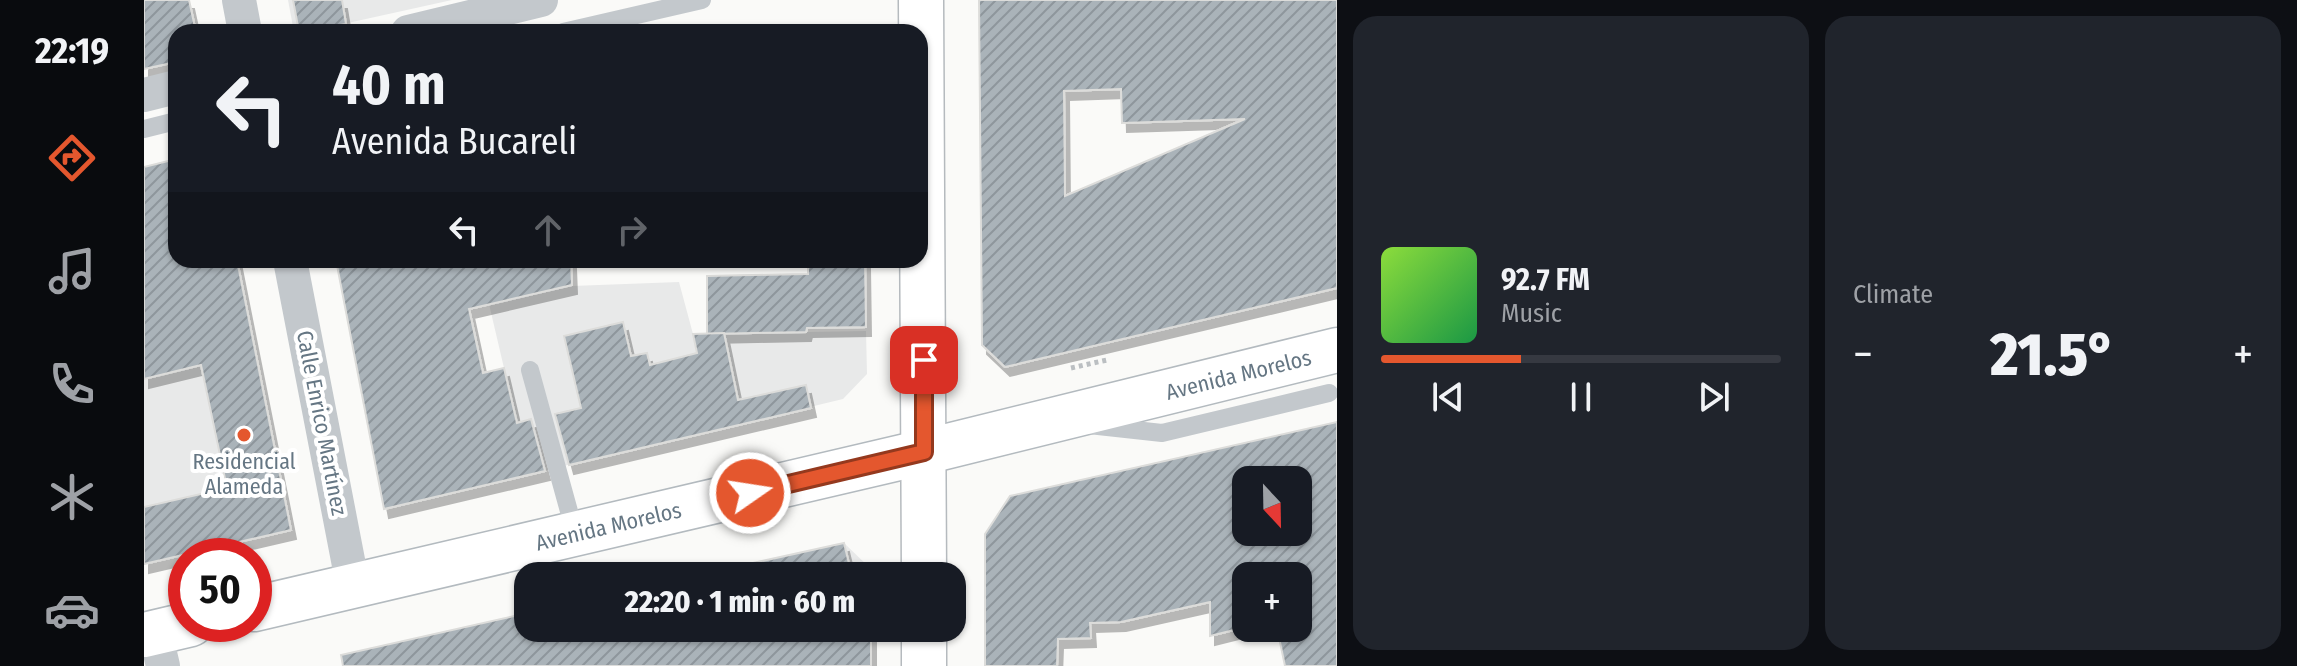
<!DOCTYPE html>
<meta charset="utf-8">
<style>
body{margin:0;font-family:"Fira Sans Condensed",sans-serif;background:#20242c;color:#f1f3f6;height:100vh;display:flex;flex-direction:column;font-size:30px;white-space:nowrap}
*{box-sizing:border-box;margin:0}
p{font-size:26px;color:#9ea1a6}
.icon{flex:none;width:44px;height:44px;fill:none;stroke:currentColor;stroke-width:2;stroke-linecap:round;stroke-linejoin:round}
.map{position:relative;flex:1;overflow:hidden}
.sheet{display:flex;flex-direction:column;gap:16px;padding:16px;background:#0d0f14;width:960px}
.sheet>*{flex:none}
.banner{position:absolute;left:24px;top:24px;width:760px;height:244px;border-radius:24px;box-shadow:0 2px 6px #0004;background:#171b24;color:#f1f3f6;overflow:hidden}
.needle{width:52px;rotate:158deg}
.fabs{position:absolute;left:1088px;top:466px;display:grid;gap:16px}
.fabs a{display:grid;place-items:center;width:80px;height:80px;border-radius:16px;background:#171b24;box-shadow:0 2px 6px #0004;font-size:40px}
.speed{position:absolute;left:24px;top:538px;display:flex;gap:16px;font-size:40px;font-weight:700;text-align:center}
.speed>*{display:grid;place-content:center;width:104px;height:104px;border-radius:50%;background:#171b24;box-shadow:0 2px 6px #0004;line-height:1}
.speed .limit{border:12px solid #d22;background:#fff;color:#111}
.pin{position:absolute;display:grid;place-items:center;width:68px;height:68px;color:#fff;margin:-34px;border-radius:16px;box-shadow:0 4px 12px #0006}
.me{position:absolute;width:88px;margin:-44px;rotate:77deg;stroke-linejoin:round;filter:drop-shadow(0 0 6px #0008)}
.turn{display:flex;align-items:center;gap:28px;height:168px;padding:0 32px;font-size:36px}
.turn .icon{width:104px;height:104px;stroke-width:2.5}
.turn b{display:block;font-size:56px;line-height:68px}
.lanes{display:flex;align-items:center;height:76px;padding:0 32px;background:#0003;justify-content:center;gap:40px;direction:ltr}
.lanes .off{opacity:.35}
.big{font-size:60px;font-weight:800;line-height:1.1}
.sheet .widget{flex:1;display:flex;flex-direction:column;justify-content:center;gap:12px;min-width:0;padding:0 28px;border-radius:24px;background:#20242c}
.song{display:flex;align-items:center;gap:24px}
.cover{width:96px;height:96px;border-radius:12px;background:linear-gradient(135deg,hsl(90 70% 55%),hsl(140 70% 35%))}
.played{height:8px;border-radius:4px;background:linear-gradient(90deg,#e4572e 35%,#363941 35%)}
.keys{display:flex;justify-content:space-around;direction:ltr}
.heat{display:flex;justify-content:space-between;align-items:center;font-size:44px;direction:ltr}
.sheet .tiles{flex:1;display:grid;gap:16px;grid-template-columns:repeat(2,1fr)}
.trip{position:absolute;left:370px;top:562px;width:452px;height:80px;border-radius:24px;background:#171b24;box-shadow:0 2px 6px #0004;font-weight:800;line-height:80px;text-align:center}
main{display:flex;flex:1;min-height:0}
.tab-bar{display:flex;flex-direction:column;width:144px;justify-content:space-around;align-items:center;background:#090b0e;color:#9ea1a6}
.tab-bar .icon{width:56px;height:56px}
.tab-bar .selected{color:#e4572e}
.tab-bar b{font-size:36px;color:#f1f3f6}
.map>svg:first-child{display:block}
</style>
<main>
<nav class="tab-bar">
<b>22:19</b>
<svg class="icon selected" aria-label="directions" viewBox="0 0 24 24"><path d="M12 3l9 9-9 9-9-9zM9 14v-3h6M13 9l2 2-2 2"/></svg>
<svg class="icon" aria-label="music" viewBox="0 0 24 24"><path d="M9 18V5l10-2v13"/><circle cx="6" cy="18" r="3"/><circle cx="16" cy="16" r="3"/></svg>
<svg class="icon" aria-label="phone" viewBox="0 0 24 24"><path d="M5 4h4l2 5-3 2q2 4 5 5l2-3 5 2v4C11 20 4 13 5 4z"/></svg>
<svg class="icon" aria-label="climate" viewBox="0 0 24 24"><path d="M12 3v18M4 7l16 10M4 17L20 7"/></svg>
<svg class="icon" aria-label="car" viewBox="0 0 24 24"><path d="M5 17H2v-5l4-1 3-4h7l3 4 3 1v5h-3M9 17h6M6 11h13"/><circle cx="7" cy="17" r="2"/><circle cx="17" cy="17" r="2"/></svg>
</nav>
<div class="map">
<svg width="1193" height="666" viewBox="0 0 1193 666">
<defs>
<pattern id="building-hatch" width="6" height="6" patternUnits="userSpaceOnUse" patternTransform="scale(2)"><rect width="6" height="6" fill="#aab3b9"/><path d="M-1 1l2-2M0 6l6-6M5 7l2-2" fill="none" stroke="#8e969c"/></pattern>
<filter id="shadow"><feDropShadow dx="5" dy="9" stdDeviation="0" flood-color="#0004"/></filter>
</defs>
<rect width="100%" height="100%" fill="#fafaf8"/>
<g fill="#e8e9e9">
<polygon points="144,0 308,0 163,32 150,32"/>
<polygon points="535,282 549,334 722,331 723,374 699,399 240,509 219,401 360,368 345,304 428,286"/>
<polygon points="111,352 147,530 0,565 0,379"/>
<polygon points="700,543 728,570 728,576 550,576"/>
</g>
<g fill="url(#building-hatch)" stroke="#dcdcda" stroke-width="2" fill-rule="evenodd" filter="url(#shadow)">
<polygon points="0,0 45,0 52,32 32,32 32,62 0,69"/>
<polygon points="149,0 198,0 202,24 155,32"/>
<path d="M835,0H1193V288L861,367L838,345ZM977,89L978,123L1101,119L921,196L920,91Z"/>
<polygon points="32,159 32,260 93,260 147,530 0,564 0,507 83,488 57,365 0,379 0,167"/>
<polygon points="192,260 427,260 428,285 325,309 339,373 360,368 373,423 387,419 401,471 240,509"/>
<polygon points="664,260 721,260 722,327 663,328 662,332 563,334 563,276 664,274"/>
<polygon points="479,322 487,356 503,353 506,365 553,353 549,334 580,333 594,400 662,385 667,408 425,465 411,414 437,408 420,336"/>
<path d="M1193,422V666H1141L1133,628H1154V576H1102V627L1066,636V602L977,622L946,623L947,638L914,639L913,666H841V534L866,496ZM1102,480H1154V532H1102Z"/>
<polygon points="700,543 708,576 601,576 600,565"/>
<polygon points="384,613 384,628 727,628 727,666 199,666 197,655"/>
</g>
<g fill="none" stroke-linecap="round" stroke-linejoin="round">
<defs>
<g id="secondary">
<path id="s1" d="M110,609L780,452L1193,350"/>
<polyline points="0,635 47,624"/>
</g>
<g id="primary">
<polyline points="777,0 780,576"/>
<polyline points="780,666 780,628"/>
</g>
</defs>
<use href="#secondary" stroke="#b3babf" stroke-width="47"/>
<use href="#primary" stroke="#b5babe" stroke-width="47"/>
<polyline stroke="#bbbfc2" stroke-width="5" stroke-dasharray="4 4" stroke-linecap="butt" points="927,368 963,360"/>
<g stroke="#c3c8cc" stroke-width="18">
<polyline points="419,32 558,0"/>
<polyline points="0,129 32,121"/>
<polyline points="386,370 431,533"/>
<polyline points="945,425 1018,433 1185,393"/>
</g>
<g stroke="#c3c8cc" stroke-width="34">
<polyline points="95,0 101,32"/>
<polyline points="264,32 397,0"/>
<polyline points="0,95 32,87"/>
<polyline points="146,260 209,586"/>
<polyline points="11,632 19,666"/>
</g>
<use href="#secondary" stroke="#fff" stroke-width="44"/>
<use href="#primary" stroke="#fff" stroke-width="44"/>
</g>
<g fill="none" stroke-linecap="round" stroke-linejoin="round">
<defs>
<polyline id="route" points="606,493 780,452 780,360"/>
</defs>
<use href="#route" stroke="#94391e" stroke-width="20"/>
<use href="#route" stroke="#e4572e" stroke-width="14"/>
</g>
<circle fill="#e4572e" stroke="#fff" stroke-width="3" cx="100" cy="435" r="8"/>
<g text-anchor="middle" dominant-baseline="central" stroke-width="8" stroke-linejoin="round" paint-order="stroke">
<g font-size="22" fill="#657683" stroke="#fff">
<text stroke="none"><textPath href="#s1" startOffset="1012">Avenida Morelos</textPath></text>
<text transform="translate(178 423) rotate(79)">Calle Enrico Martínez</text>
<text stroke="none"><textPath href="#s1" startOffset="364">Avenida Morelos</textPath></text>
</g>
<g font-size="22" fill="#657683" stroke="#fff">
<text x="100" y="461">Residencial<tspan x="100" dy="25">Alameda</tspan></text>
</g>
</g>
</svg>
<div class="fabs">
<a><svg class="needle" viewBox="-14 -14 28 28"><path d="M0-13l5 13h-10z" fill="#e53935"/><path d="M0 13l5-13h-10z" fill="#9ea1a6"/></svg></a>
<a>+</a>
</div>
<div class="speed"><div class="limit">50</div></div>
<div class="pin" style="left:780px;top:360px;background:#d93025"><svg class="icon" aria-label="arrive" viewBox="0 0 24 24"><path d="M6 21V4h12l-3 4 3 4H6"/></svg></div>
<svg class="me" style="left:606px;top:493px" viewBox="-20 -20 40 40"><circle r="17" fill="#e4572e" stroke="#fff" stroke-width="3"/><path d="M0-11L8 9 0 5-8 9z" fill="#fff"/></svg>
<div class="trip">22:20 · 1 min · 60 m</div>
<div class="banner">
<div class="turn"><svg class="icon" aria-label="left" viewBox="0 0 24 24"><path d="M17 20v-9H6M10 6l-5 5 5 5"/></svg><div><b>40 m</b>Avenida Bucareli</div></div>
<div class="lanes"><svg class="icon" aria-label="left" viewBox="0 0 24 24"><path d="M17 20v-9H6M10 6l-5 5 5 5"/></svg><svg class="icon off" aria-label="ahead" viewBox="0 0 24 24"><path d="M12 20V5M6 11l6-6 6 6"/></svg><svg class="icon off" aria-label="right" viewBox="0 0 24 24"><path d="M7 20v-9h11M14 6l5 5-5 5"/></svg></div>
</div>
</div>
<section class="sheet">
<div class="tiles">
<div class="widget">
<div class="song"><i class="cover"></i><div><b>92.7 FM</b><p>Music</p></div></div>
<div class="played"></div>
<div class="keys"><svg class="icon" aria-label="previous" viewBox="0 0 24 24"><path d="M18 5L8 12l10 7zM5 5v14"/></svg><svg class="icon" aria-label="pause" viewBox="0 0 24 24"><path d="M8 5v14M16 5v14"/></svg><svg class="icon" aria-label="next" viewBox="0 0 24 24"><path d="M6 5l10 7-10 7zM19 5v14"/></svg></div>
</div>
<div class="widget"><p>Climate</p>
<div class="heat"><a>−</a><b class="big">21.5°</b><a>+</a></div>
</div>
</div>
</section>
</main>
